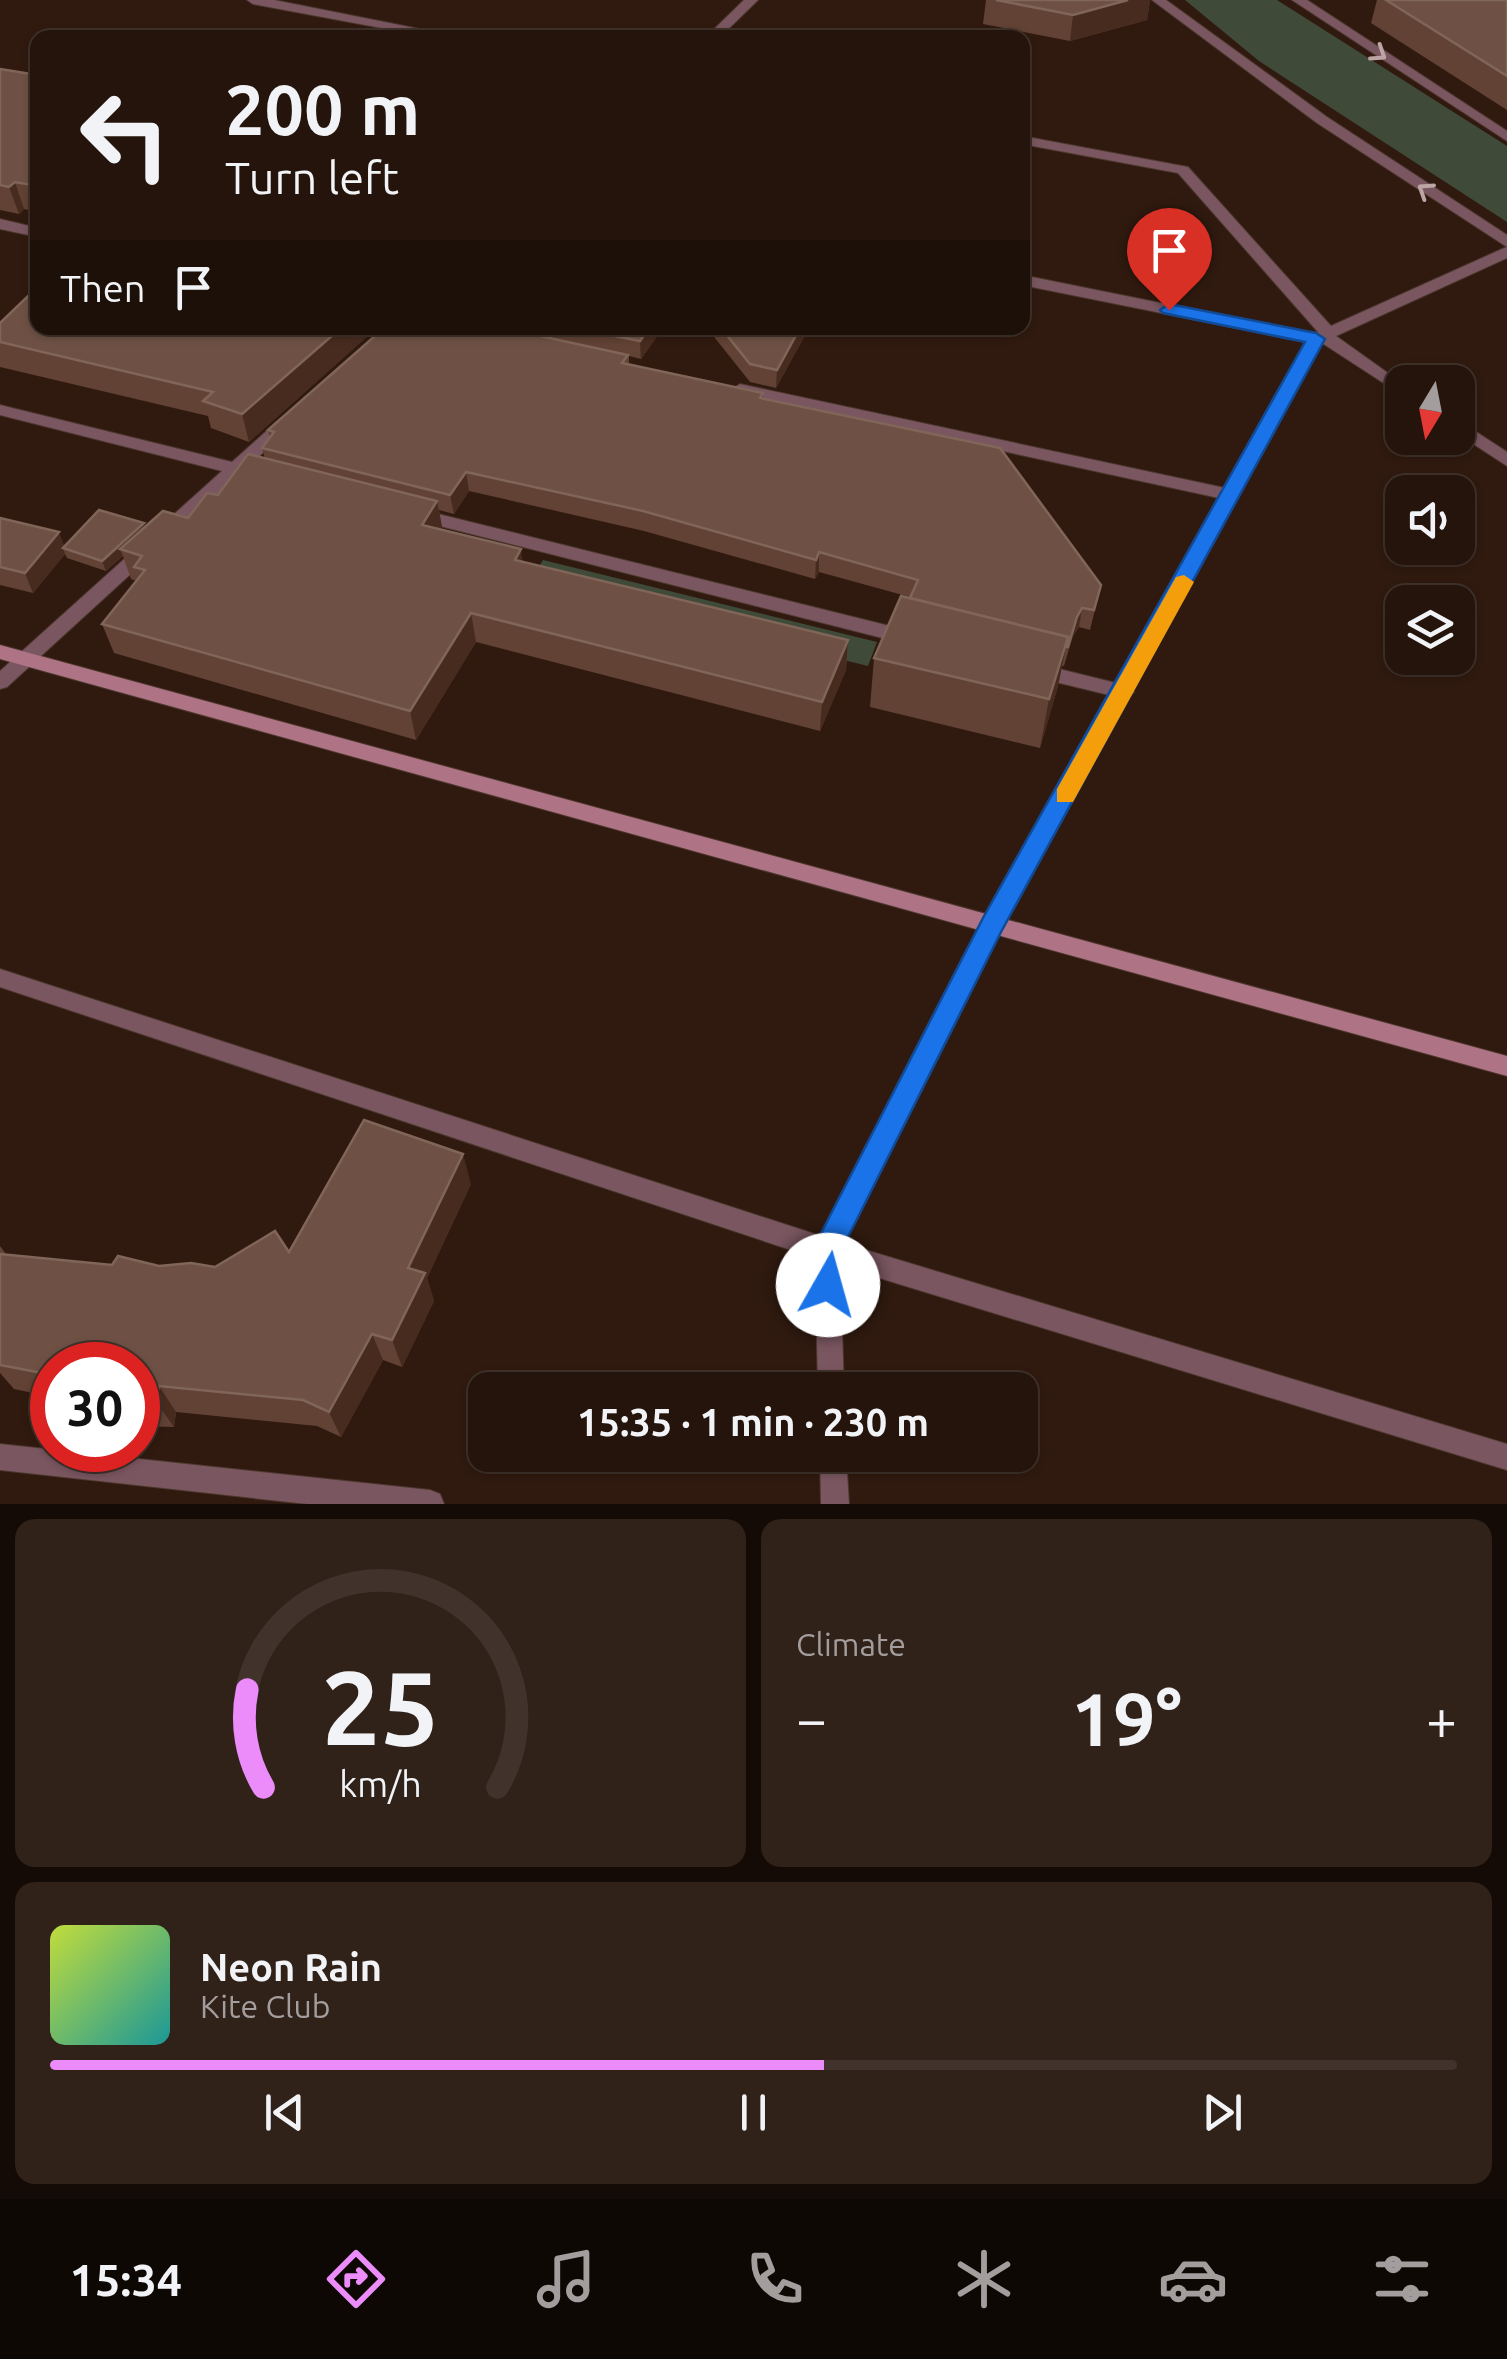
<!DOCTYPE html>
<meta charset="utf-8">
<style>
body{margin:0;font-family:Ubuntu,sans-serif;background:#302119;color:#f1f3f6;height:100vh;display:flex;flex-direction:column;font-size:38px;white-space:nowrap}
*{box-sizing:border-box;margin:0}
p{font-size:32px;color:#a39e9d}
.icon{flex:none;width:55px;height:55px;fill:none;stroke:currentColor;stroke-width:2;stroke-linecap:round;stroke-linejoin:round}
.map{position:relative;height:1504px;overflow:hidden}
.details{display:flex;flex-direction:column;gap:15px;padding:15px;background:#140b06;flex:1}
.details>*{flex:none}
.banner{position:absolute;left:30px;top:30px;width:1000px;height:305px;border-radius:20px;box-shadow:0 2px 8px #0004,0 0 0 2px #41332c;background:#24140b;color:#f1f3f6;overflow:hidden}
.needle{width:65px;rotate:190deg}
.buttons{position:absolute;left:1385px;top:365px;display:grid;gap:20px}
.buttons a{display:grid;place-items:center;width:90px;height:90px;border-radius:20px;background:#24140b;box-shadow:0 2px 8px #0004,0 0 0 2px #41332c;font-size:50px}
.speed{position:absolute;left:30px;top:1342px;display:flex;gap:20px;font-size:50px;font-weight:700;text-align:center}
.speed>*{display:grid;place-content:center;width:130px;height:130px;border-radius:50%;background:#24140b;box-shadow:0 2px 8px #0004,0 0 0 2px #41332c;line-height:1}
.speed .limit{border:15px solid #d22;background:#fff;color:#111}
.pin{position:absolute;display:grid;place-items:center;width:85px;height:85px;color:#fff;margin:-102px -42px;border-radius:50% 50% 50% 0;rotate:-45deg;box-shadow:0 0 10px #0007}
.pin .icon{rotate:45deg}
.me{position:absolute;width:110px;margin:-55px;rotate:7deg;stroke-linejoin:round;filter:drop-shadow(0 0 8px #0008)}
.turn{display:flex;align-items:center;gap:35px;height:210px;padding:0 30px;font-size:45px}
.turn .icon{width:130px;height:130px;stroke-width:2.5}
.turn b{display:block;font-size:70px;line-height:85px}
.then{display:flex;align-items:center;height:95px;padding:0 30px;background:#0003;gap:20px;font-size:38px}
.big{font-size:75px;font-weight:600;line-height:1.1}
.details .card{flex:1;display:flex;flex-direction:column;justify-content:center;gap:15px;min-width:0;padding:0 35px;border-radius:20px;background:#302119}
.details .dial{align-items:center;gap:0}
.dial svg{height:260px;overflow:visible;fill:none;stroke:#41332c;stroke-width:7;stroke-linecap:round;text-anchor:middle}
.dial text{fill:#f1f3f6;stroke:none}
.song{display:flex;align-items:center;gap:30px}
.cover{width:120px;height:120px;border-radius:15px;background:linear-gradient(135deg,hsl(70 70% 55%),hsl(180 70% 35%))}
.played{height:10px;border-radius:5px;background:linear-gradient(90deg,#ec8cfb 55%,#41332c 55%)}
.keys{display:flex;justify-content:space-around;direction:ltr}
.heat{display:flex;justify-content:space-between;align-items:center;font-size:55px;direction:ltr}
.details .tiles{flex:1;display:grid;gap:15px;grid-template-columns:1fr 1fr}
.card:last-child{grid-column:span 2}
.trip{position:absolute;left:468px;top:1372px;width:570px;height:100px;border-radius:20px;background:#24140b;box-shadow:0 2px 8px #0004,0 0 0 2px #41332c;font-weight:600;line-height:100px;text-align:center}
.dock{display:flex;height:160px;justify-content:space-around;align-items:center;background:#0e0804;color:#a39e9d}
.dock .icon{width:70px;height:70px}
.dock .selected{color:#ec8cfb}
.dock b{font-size:45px;color:#f1f3f6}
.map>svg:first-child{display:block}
</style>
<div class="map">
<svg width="1507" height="1504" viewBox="0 0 1507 1504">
<rect width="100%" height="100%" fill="#301a0f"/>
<g fill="#3f4a38">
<polygon points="1185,0 1277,0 1507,146 1507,222 1259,61"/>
<polygon points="543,560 877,642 868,666 529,583"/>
</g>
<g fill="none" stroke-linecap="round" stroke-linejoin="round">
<defs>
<g id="street">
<polygon points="247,0 274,0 465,38 435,38 253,4"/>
<polygon points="744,0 758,0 719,38 705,38"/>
<polygon points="1152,0 1166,0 1327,117 1507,235 1507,247 1317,123"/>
<polygon points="1292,0 1307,0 1507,131 1507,141"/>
<polygon points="1022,136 1188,167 1331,326 1502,249 1507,247 1507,258 1336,336 1402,383 1402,395 1322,343 1132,689 1134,692 1127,698 1000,931 843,1243 1507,1444 1507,1470 840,1266 844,1390 818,1390 815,1258 0,987 0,969 821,1236 984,919 1109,695 1035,677 1025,670 1035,663 1116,683 1219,498 740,394 732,389 740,384 1225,488 1306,342 1022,285 1022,275 1314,334 1318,332 1178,173 1022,144"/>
<polygon points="0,219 38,228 38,237 0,229"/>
<polygon points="0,405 232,462 281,418 287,417 295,422 249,466 266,471 269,475 266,479 260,481 239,475 7,687 0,689 0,671 222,471 0,415"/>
<polygon points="1458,420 1507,452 1507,466 1458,434"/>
<polygon points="414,508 910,631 919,638 910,645 408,518 405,514 408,510"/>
<polygon points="0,1444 430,1490 440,1494 444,1504 307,1504 0,1470"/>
<polygon points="820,1455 846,1455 849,1504 821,1504"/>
</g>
<polygon id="secondary" points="0,645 1507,1056 1507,1076 0,659"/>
</defs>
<use href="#street" stroke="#4c372d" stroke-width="2"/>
<use href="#secondary" stroke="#4c372d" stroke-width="2"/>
<use href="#street" fill="#7a5660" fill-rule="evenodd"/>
<use href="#secondary" fill="#ae7485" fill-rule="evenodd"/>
</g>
<g fill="#614234">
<polygon points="986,0 1150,0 1147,20 1070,41 983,24"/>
<polygon points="1377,0 1507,0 1507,110 1371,23"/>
<polygon points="0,69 38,75 38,212 24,209 19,214 0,210"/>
<polygon points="0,323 38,328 372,328 372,332 249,442 211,428 208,416 0,367"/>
<polygon points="384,328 663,328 641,359 629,356 629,364 763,393 763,399 1101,585 1090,630 1079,627 1073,636 1064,666 1062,666 1058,686 1040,748 870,707 874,658 910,597 819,572 815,579 644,531 469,491 454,514 439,510 442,530 523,562 848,640 846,670 820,731 476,642 416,740 114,653 102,624 137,581 131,579 123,556 106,571 67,558 65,554 33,593 0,585 0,518 65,546 188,518 265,459 262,448 270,438 268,430"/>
<polygon points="707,328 809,328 776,388 750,382"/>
<polygon points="471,1184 427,1278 434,1301 402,1367 383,1360 341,1437 317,1426 176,1412 174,1427 138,1426 138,1365 52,1365 52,1397 14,1389 0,1373 0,1246 6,1254 112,1265 215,1267 289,1252"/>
</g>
<g fill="#472b1f">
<polygon points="1128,0 1150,0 1147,20 1070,41 1073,15"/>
<polygon points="15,182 24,209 19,214 9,187"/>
<polygon points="341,328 372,328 372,332 249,442 242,414"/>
<polygon points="649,328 663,328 641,359 640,341"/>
<polygon points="800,328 809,328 776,388 777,370"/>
<polygon points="466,472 469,491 454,514 450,495"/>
<polygon points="437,501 443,531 422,525"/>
<polygon points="144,523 147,533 120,549 123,556 106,571 102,561"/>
<polygon points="59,532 66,550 63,548 65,554 33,593 25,573"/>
<polygon points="521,549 525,579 515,560"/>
<polygon points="819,552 819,572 815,579 816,560"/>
<polygon points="1082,608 1079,627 1073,636 1064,666 1077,617"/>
<polygon points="471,613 476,642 416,740 410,711"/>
<polygon points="1068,637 1058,686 1040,748 1049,699"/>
<polygon points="848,640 846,670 820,731 822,702"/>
<polygon points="463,1154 471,1184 427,1278 434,1301 402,1367 392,1340 408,1268"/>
<polygon points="372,1334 383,1360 341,1437 329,1412"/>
<polygon points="159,1386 176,1412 174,1427 156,1402"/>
</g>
<g fill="#6e5144" stroke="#806559" stroke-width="2.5">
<polygon points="996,0 1128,0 1073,15"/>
<polygon points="1386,0 1507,0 1507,76"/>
<polygon points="0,69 38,75 38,186 15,182 9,187 0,185"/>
<polygon points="28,296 38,298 38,328 341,328 242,414 203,401 213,392 0,342 0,323"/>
<polygon points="384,328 503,328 628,355 622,363 763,393 760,398 1000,448 1101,585 1094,610 1082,608 1077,617 1068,647 1066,647 1068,637 910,598 918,580 819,552 816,560 643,511 466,472 450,495 262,448 274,432 268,430"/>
<polygon points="576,328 649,328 640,341"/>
<polygon points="721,328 800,328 777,370 750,364"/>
<polygon points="248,454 437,501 422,525 521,549 515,560 848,640 822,702 471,613 410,711 102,624 145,570 134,567 142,556 120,549 163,511 188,518 207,493 218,495"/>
<polygon points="99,510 144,523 102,561 63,548"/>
<polygon points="0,518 59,532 25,573 0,567"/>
<polygon points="901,596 1068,637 1049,699 874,658"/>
<polygon points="364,1120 463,1154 408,1268 425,1273 392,1340 372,1334 329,1412 303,1400 159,1386 156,1402 138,1401 138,1365 52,1365 52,1375 0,1365 0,1254 112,1265 118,1256 159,1266 191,1263 215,1267 275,1231 289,1252"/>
</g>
<defs><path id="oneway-chevron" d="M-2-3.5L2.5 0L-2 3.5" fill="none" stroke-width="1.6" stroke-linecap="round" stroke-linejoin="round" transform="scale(2.5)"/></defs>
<g stroke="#bca5a4">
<use href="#oneway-chevron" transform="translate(1379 54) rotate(33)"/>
<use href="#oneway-chevron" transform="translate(1425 190) rotate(-147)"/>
</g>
<polygon fill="#1a73e8" stroke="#114b97" stroke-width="2.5" points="1169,304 1316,333 1325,339 1001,932 841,1251 838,1295 828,1299 818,1295 813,1250 817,1241 983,918 1305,342 1163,313 1160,310"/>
<polygon fill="#f59e0b" points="1184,575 1194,582 1073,802 1057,802 1057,789 1176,577"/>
</svg>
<div class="buttons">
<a><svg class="needle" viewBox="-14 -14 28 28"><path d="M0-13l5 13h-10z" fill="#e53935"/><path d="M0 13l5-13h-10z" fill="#a39e9d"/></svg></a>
<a><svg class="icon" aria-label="sound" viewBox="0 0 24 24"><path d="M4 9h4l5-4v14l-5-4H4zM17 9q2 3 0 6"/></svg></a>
<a><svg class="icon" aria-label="layers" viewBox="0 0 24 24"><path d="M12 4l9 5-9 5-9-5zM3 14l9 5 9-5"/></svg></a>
</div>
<div class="speed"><div class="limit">30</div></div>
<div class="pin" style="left:1169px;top:310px;background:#d93025"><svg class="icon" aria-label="arrive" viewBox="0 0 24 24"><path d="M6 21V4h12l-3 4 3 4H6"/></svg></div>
<svg class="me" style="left:828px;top:1285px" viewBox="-20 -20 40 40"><circle r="19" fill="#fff"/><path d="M0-13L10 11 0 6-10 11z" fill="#1a73e8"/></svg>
<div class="trip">15:35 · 1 min · 230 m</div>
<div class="banner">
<div class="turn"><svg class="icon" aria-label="left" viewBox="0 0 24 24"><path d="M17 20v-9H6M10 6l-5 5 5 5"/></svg><div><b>200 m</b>Turn left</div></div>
<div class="then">Then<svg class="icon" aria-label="arrive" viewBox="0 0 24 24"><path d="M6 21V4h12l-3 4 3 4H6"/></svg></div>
</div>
</div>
<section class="details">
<div class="tiles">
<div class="card dial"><svg viewBox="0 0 100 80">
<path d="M14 69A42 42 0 1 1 86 69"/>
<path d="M14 69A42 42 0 0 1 9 39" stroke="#ec8cfb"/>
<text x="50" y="56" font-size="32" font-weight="700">25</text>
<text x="50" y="72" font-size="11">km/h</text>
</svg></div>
<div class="card"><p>Climate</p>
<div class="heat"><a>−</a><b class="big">19°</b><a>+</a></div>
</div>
<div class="card">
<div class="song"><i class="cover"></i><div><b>Neon Rain</b><p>Kite Club</p></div></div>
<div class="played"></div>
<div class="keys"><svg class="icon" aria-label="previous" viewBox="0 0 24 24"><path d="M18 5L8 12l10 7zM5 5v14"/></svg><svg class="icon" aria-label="pause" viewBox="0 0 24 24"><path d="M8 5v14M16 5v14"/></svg><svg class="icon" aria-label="next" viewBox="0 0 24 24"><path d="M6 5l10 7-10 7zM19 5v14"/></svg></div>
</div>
</div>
</section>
<nav class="dock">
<b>15:34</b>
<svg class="icon selected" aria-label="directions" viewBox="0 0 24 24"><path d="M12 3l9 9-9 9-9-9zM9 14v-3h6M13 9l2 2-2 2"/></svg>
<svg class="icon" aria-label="music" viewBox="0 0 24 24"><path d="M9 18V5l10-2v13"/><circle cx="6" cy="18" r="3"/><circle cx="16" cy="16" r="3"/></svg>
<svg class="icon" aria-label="phone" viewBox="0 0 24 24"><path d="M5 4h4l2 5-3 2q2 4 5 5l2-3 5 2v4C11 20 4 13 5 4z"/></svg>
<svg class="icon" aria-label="climate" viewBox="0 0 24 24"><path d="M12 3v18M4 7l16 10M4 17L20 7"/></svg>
<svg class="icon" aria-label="car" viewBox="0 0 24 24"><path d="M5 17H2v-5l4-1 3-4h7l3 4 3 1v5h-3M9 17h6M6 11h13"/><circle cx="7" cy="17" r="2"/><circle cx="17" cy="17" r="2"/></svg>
<svg class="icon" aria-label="filters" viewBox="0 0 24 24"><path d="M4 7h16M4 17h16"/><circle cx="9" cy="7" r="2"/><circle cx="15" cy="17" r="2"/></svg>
</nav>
